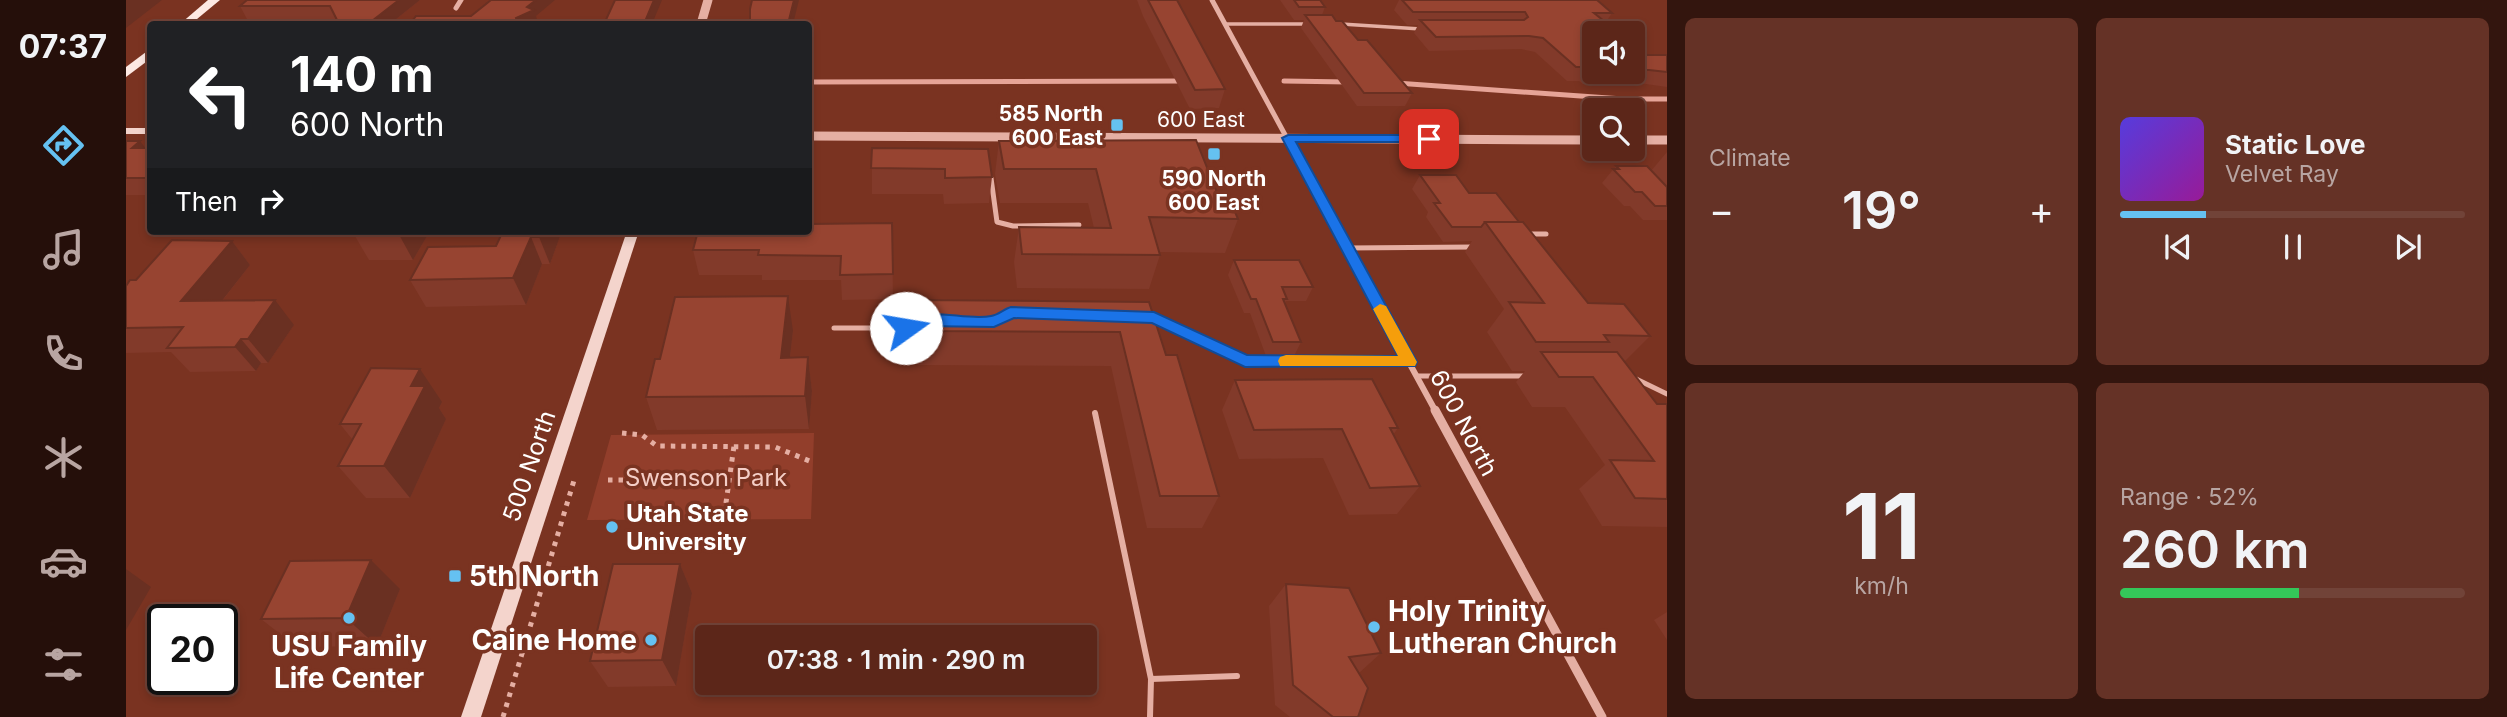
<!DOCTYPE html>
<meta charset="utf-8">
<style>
body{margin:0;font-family:Inter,sans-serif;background:#653226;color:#f1f3f6;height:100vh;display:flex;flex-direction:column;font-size:26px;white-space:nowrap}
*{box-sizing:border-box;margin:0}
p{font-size:23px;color:#b8a5a2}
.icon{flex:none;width:38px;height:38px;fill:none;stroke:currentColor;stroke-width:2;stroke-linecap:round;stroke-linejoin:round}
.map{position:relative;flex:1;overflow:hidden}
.side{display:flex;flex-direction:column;gap:18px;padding:18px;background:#33150e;width:840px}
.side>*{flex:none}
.top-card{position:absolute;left:21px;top:21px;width:665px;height:214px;border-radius:7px;box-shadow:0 4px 10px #0003,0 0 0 2px #714338;background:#202124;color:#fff;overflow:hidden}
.controls{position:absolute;left:1456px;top:21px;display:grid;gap:14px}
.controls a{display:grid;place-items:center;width:63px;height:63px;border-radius:7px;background:#5c2619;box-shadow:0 4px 10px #0003,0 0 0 2px #714338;font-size:35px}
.speed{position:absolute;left:21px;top:604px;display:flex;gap:14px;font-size:35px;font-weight:700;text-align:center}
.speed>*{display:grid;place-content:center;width:91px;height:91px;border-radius:50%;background:#5c2619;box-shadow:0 4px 10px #0003,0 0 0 2px #714338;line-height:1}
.speed .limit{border:4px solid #111;border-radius:10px;background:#fff;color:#111}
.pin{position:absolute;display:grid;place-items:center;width:60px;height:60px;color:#fff;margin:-30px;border-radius:14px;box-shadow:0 4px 10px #0006}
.me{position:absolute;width:77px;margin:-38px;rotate:77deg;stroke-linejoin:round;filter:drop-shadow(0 0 5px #0008)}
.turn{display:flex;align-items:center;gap:24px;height:147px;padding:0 28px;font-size:32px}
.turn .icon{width:91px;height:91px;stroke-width:2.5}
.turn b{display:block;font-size:49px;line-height:60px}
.then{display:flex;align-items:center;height:66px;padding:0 28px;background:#0003;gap:14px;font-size:26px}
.big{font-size:52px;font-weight:600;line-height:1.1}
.side .widget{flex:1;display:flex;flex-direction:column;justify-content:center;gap:10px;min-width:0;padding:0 24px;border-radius:10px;background:#653226}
.side .dial{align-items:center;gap:0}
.dial b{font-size:91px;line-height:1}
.song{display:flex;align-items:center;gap:21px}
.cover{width:84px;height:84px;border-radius:10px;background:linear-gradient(135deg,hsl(250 70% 55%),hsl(300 70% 35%))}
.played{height:7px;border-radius:4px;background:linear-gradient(90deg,#65c1f1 25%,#714338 25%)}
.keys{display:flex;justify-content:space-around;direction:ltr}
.heat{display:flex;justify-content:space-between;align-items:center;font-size:38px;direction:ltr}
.charge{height:10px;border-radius:5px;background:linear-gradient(90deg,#34c759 52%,#714338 0)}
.side .tiles{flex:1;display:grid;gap:18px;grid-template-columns:repeat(2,1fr)}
.trip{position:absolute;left:569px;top:625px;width:402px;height:70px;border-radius:7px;background:#5c2619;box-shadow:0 4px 10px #0003,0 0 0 2px #714338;font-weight:600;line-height:70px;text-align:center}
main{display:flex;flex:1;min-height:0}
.tabs{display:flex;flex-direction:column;width:126px;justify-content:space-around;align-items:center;background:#250f0a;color:#b8a5a2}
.tabs .icon{width:49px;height:49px}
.tabs .current{color:#65c1f1}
.tabs b{font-size:32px;color:#f1f3f6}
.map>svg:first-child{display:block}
</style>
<main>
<nav class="tabs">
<b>07:37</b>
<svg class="icon current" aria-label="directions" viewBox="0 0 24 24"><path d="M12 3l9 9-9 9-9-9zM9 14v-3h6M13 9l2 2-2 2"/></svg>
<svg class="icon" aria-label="music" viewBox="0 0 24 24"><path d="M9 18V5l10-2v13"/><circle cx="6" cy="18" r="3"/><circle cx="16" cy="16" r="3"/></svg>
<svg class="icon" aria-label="phone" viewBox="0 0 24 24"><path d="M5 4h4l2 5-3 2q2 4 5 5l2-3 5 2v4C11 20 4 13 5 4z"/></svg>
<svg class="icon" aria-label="climate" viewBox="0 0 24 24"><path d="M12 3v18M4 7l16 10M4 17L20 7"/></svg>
<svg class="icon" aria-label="car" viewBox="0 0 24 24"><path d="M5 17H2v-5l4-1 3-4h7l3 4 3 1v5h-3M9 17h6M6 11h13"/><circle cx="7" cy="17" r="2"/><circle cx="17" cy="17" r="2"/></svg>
<svg class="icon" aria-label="filters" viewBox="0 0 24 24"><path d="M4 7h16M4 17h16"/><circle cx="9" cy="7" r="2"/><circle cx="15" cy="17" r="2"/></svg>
</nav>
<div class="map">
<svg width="1541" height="717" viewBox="0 0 1541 717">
<rect width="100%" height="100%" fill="#7a3321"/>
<polygon fill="#923e2b" points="688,433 685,519 461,520 485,435"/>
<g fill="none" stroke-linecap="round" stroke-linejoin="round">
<g stroke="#e6a497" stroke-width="5">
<polyline points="1158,81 1222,82"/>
<polyline points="682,82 1057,81"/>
<polyline points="1270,83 1497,99 1541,99"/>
</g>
<g stroke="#e5afa3" stroke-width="5" stroke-dasharray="4.5 6" stroke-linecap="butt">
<polyline points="496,433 516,435 531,446 649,447 686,462"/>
<polyline points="482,480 551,480"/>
<polyline points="597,524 608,446"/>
<polyline points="377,717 449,477"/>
</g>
<g stroke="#e5afa3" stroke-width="3.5">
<polyline points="1100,24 1180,24"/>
<polyline points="1215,24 1295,29"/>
</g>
<g stroke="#e5afa3" stroke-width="5">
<polyline points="865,178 871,222 887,226 953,225"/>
<polyline points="1401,234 1420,234"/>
<polyline points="1221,248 1347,247"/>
<polyline points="1023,317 1119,361 1283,362"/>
<polyline points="708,328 780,328 799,320"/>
<polyline points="1291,376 1398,376"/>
<polyline points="1506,377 1541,394"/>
</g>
<g stroke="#e5afa3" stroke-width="6">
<polyline points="969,413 1025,679 1024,717"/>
<polyline points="1025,679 1111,676"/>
</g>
<g stroke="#e5afa3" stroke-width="5">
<polyline points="1086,0 1183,179"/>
<polyline points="330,8 335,0"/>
</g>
<polyline stroke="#e5afa3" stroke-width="6" points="1182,177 1310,412"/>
<polyline stroke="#e5afa3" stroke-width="9" points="1309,410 1476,717"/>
<g stroke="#e5afa3" stroke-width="9">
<polyline points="575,24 582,0"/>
<polyline points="682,136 1468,140"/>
<polyline points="1507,140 1541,140"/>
</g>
<g fill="#f4d4cc" fill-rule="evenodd">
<rect x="0" y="128" width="24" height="6"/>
<polygon points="501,231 513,231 355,717 335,717"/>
</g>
<g fill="#fde9e3" fill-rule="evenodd">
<polygon points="82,0 94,0 65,24 54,24"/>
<polygon points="24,49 24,59 0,77 0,67"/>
</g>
</g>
<g fill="#823a2a">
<polygon points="121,0 294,0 264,24 213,24 210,19 121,19 114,6"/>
<polygon points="1011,0 1051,0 1099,89 1093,108 1064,109 1017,16"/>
<polygon points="1154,0 1194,0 1199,7 1196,15 1210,21 1232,40 1286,93 1279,106 1231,106 1175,28 1178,20 1168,20"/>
<polygon points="1273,0 1486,13 1480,22 1468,33 1468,72 1507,72 1507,44 1521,55 1541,55 1541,87 1513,83 1457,84 1453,81 1441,81 1409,52 1395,49 1303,51 1288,33 1292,25 1281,25 1268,10"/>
<polygon points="0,141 20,148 24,148 24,195 0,195"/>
<polygon points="873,141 1092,195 1112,219 1099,253 1033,252 1034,255 1023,289 891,288 888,262 893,227 968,228 962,203 874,203 869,174"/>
<polygon points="746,148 866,177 863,203 818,204 817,194 746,194"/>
<polygon points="1541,152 1541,220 1517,220 1504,206 1498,206 1476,183 1490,166 1525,171"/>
<polygon points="1294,175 1343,193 1393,222 1462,303 1524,336 1498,362 1531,404 1541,404 1541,527 1476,526 1453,489 1479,465 1439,407 1406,407 1390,382 1399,371 1386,371 1361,332 1378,309 1339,252 1346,241 1317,242 1300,217 1302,212 1286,189"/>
<polygon points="766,223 767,299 716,300 715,280 636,280 636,275 573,275 567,250"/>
<polygon points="226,231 304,231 287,260 243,260"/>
<polygon points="377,231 436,231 424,264 416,264 400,305 300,307 284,280 370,246"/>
<polygon points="106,241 124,265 97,300 168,325 142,363 135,363 130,371 64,372 45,352 0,353 0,286"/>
<polygon points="1108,260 1187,287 1180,301 1160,301 1159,304 1175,342 1168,356 1140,356 1124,313 1118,313 1102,275"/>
<polygon points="793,300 1023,302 1040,355 1093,496 1076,528 1021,528 985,366 792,365"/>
<polygon points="667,331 664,358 682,357 686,391 683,429 531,430 520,397 534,359"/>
<polygon points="1109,380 1272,428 1267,435 1294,486 1271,514 1223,515 1197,458 1113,459 1096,410"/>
<polygon points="316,402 313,408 320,419 284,498 240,498 212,466 226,439 214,424"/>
<polygon points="554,564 566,593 550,686 482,687 464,661"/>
<polygon points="1160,584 1255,653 1233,673 1232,717 1164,717 1149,705 1143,606"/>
<polygon points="274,589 251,646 171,647 135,619"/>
<polygon points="1541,612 1541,640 1528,620"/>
</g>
<g fill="#6a3022">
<polygon points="0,0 36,0 0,28"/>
<polygon points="273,0 294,0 264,24 242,24"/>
<polygon points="410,0 429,0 410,16 412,23 408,24 392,24 390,18"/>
<polygon points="528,0 536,0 526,24 518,24"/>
<polygon points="668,0 673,0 667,24 662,24"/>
<polygon points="14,141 24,154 6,148"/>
<polygon points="271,231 304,231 287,260"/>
<polygon points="415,231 436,231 424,264 413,237"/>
<polygon points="405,237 416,264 400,305 387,278"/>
<polygon points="106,241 124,265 77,325 55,301"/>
<polygon points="662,296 667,331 660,391 655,358"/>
<polygon points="149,300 168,325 142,363 122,339"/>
<polygon points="115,339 135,363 130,371 109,347"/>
<polygon points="682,357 686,391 683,429 679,396"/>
<polygon points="294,369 316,402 313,408 320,419 284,498 258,466 285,386"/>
<polygon points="245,560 274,589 251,646 220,618"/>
<polygon points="554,564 566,593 550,686 536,660"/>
<polygon points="0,569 25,587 0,630"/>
</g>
<g fill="#974431" stroke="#6a3022" stroke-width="2">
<polygon points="121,0 273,0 242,24 213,24 204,6 114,6"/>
<polygon points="365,0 410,0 401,7 408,10 390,18 392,24 284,24 290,16 345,16"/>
<polygon points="489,0 528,0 518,24 478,24"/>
<polygon points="626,0 668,0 662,24 624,24 624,9"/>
<polygon points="1022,0 1051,0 1099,89 1069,90"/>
<polygon points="1168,0 1194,0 1199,7 1173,7"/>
<polygon points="1276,0 1471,0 1486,13 1468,13 1493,33 1468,33 1468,70 1466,70 1462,67 1450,67 1417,38 1403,36 1310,37 1294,20 1398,20 1402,17 1399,12 1287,12"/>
<polygon points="1179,15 1206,15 1210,21 1216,21 1232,40 1241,40 1286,93 1238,93"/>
<polygon points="1507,44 1521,55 1541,55 1541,72 1523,70 1507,70"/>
<polygon points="1070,140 1092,195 1102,195 1112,219 1023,217 1034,255 896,254 893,227 985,228 970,169 878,169 873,141"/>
<polygon points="0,141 14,141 6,148 24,148 24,178 0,178"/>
<polygon points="746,148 862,149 866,177 819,178 819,169 745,168"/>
<polygon points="1490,166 1521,166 1541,187 1541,206 1529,206 1516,192 1509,192 1487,169 1493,169"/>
<polygon points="1294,175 1330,175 1343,193 1370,193 1393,222 1359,222 1355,227 1326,227 1308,203 1314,203"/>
<polygon points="1359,222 1397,222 1462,303 1498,304 1524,336 1478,335 1483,342 1410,342 1383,302 1418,303"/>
<polygon points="766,223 767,274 714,275 715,256 632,255 633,250 567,250 572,231 682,231 682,224"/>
<polygon points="377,231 415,231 413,237 405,237 387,278 284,280 302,247 370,246"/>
<polygon points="46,240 106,241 55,301 149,300 122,339 115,339 109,347 41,348 57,327 0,328 0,286 4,280 10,280"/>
<polygon points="1108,260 1173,260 1187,287 1156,287 1161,299 1157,299 1175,342 1147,342 1130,299 1125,299"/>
<polygon points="662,296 655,358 682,357 679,396 520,397 529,359 534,359 549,297"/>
<polygon points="793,300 1023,302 1040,355 1051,355 1093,496 1034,496 994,332 793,331"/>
<polygon points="1415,352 1491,352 1531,404 1541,404 1541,499 1509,498 1484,460 1528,461 1467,377 1433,377"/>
<polygon points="245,368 294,369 285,386 299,386 258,466 212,466 235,424 214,424"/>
<polygon points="1246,379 1272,428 1264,428 1294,486 1244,488 1216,429 1128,430 1109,380"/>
<polygon points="245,560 220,618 135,619 164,561"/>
<polygon points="487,564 554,564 536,660 464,661"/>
<polygon points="1160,584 1223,588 1255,653 1223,657 1242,688 1232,717 1207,717 1167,685"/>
</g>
<path fill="#1a73e8" stroke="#114b97" stroke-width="2" d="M1162,135H1303L1309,139L1303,142H1170L1291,362L1289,366L1119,367L1026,323L888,318L868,327L797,326L780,334L772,328C792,301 837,322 865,316C872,315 878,309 885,307L1028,312L1121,355L1272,356L1156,138Z"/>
<polygon fill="#f59e0b" points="1254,304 1260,306 1291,362 1289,366 1154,366 1152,361 1154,357 1160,355 1272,356 1247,309"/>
<g fill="#65c1f1" stroke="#7a3321" stroke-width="2.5">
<rect x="984" y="118" width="14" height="14" rx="3.5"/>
<rect x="1081" y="147" width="14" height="14" rx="3.5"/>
<circle cx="486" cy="527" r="7"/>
<rect x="322" y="569" width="14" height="14" rx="3.5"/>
<circle cx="223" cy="618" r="7"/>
<circle cx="1248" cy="627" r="7"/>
<circle cx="525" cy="640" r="7"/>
</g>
<g text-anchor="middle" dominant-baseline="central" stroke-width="7" stroke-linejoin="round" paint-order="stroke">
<g font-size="21" font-weight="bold" fill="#fff" stroke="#7a3321" text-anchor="end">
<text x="977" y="113">585 North<tspan x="977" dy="24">600 East</tspan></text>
<text x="1088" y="178" text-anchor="middle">590 North<tspan x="1088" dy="24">600 East</tspan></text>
</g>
<g font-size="21" fill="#fff" stroke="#7a3321">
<text x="1075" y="119">600 East</text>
</g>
<g font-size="24" fill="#fff" stroke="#7a3321">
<text transform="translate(1338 423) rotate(62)">600 North</text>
<text transform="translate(403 466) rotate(-71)">500 North</text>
</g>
<g font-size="24" fill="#f4cec6" stroke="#7a3321">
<text x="580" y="477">Swenson Park</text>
</g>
<g font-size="24" font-weight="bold" fill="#fff" stroke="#7a3321" text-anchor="start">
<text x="500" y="513">Utah State<tspan x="500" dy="28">University</tspan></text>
</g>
<g font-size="28" font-weight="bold" fill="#fff" stroke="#7a3321" text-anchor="start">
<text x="343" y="576">5th North</text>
<text x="1262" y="611">Holy Trinity<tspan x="1262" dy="32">Lutheran Church</tspan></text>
<text x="511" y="640" text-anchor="end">Caine Home</text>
<text x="223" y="646" text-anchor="middle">USU Family<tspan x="223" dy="32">Life Center</tspan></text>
</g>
</g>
</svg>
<div class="controls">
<a><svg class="icon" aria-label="sound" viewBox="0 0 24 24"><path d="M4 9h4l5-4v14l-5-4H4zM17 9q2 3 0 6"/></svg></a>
<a><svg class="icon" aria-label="search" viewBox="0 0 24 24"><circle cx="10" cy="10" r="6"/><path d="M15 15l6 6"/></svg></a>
</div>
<div class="speed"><div class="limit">20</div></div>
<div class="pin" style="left:1303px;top:139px;background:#d93025"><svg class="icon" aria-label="arrive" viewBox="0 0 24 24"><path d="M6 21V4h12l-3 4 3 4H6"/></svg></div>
<svg class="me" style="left:780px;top:328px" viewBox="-20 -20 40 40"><circle r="19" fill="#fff"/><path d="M0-13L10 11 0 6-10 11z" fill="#1a73e8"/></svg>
<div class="trip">07:38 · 1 min · 290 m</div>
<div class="top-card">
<div class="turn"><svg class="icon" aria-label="left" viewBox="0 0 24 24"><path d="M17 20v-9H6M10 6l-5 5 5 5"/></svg><div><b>140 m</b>600 North</div></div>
<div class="then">Then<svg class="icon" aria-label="right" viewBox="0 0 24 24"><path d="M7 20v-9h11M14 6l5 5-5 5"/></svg></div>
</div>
</div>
<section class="side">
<div class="tiles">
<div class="widget"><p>Climate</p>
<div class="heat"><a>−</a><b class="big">19°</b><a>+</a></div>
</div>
<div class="widget">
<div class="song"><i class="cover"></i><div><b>Static Love</b><p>Velvet Ray</p></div></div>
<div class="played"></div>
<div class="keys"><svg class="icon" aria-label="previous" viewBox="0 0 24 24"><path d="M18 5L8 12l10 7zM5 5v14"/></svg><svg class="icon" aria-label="pause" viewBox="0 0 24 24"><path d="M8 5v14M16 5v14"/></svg><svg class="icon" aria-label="next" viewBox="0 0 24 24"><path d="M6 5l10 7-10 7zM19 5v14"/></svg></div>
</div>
<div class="widget dial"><b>11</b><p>km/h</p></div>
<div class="widget"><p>Range · 52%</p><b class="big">260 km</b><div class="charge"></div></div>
</div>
</section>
</main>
